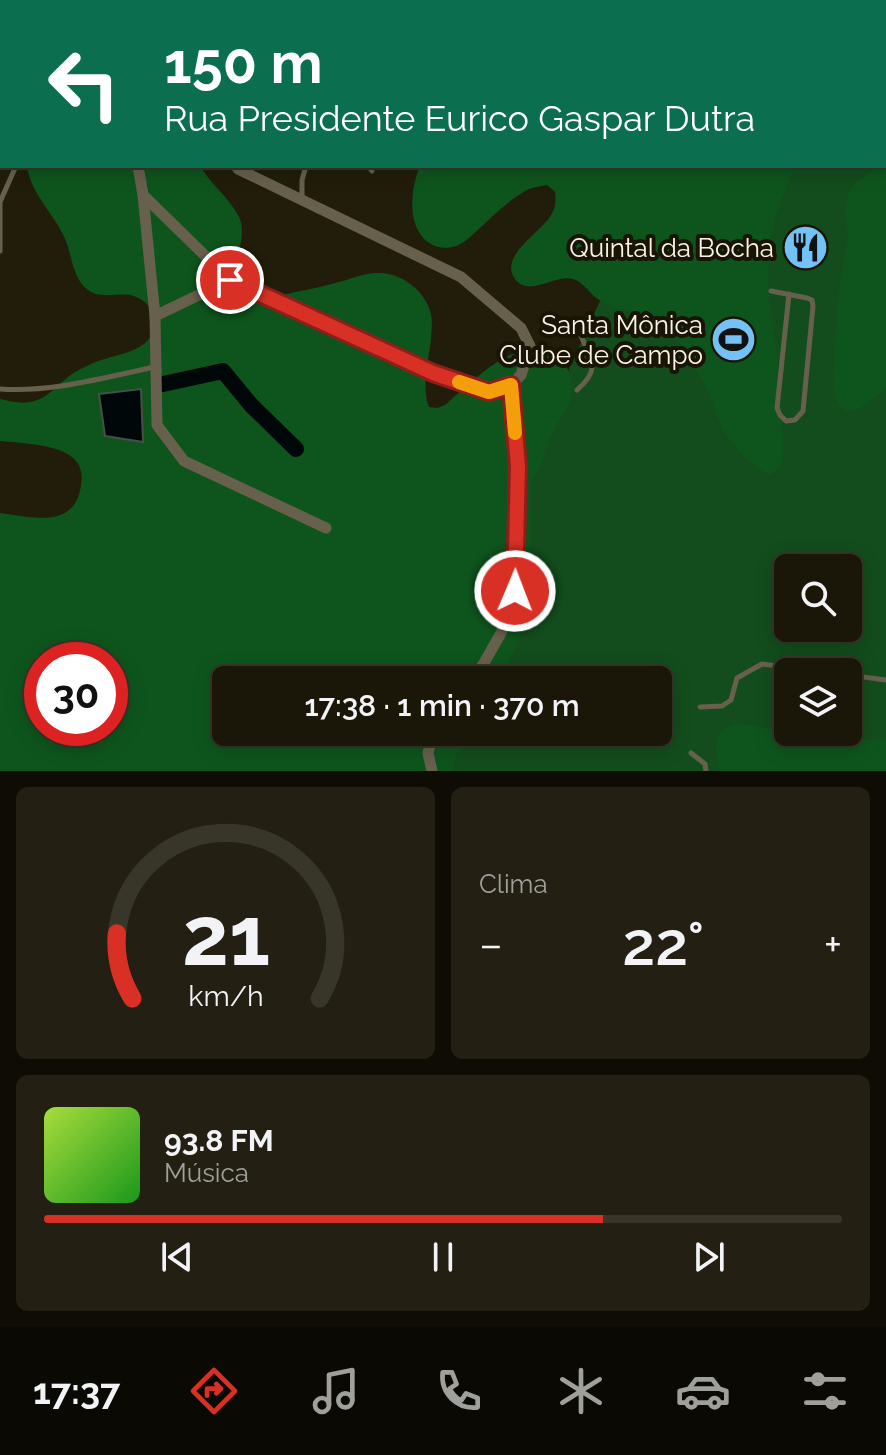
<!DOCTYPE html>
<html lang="pt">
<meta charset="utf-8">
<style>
body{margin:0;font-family:Raleway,sans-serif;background:#231f12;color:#f1f3f6;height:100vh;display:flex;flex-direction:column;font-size:30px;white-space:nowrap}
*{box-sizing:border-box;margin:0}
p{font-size:26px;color:#9f9f9c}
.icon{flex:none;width:44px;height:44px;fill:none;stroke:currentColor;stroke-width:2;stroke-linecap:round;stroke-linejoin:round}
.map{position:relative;height:771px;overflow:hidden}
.sheet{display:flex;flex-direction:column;gap:16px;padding:16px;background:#0e0c04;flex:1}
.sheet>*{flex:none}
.hud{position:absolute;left:0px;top:0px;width:886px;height:168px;box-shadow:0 4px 20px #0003,0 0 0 2px #383529;background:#0b6e4f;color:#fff;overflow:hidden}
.fabs{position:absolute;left:774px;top:554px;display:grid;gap:16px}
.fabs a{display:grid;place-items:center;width:88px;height:88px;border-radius:12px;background:#1a1608;box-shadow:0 4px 20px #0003,0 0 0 2px #383529;font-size:40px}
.speed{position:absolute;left:24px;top:642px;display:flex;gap:16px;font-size:40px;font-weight:700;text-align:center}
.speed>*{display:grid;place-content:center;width:104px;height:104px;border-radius:50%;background:#1a1608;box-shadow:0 4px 20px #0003,0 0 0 2px #383529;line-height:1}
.speed .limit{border:12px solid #d22;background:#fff;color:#111}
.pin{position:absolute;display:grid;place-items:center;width:68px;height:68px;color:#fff;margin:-34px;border:4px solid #fff;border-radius:50%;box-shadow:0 2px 8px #0007}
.me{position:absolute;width:88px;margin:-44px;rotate:1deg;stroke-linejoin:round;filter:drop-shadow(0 0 6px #0008)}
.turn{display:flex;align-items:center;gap:28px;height:168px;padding:0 32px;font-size:36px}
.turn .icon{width:104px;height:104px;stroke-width:2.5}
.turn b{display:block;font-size:56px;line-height:68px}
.big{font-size:60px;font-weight:600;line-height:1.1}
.sheet .tile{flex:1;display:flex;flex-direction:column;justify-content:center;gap:12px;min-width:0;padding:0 28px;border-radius:12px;background:#231f12}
.sheet .dial{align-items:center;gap:0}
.dial svg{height:208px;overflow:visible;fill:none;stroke:#383529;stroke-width:7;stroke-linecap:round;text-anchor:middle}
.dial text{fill:#f1f3f6;stroke:none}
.song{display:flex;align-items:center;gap:24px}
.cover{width:96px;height:96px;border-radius:12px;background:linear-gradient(135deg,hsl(80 70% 55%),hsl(120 70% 35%))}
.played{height:8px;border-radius:4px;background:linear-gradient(90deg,#d93025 70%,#383529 70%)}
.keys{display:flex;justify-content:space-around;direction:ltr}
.heat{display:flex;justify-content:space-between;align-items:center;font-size:44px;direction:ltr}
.sheet .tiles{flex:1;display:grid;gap:16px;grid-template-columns:1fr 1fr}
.tile:last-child{grid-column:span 2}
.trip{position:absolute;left:212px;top:666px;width:460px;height:80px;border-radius:12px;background:#1a1608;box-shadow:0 4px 20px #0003,0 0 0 2px #383529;font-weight:600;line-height:80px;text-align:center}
.tab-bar{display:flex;height:128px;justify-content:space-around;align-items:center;background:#0a0903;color:#9f9f9c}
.tab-bar .icon{width:56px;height:56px}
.tab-bar .active{color:#d93025}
.tab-bar b{font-size:36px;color:#f1f3f6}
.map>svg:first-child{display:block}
</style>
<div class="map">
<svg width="886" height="771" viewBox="0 0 886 771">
<rect width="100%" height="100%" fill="#221d0a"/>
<path fill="#134d1d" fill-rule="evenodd" d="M741,0H886V771H442L447,732H658V680H485L546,420L618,261L608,166H884V2H739ZM788,568H848V628H788ZM788,672H848V732H788Z"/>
<g fill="#0e551d" fill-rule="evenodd">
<polygon points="284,0 625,0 626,2 283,2"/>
<polygon points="886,83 886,389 859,409 848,411 839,406 834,393 833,378 839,291 848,238 845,211 848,195 853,186 877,166 884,166 884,84"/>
<path d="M27,166H200C211,184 228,197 238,215C253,242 219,268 255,288C263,292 269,295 278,296C298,291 319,288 339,282C353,278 366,272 381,273C403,274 426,292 431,314C433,322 431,331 431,339C429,359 421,388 429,407L437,408L445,405C471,383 527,322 563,362C570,370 574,385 572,396C568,410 558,421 552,434C547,443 546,453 542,462C539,469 533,477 531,484C529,493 531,505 531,514C531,539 532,563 531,588C529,620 514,651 501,680H226V732H469L455,758L452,771H0V513C32,517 75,530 81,485C83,475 81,464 72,457C56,444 20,443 0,441V399C10,401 20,404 30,402C49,399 59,382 75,372C80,369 86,367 91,364C117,352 162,354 152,313C150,304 140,297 130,295C116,293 100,299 88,290C73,279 72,257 66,241C55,214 31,195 27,166ZM42,660H110V728H42Z"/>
<path d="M420,166H795L775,217L768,255L769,298L777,354L783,440V456L779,468L771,475C752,467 733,447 723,429C717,418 714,406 710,395C703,380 694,366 686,352C679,342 673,331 664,323C645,308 621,313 601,301C591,296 584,282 573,279C555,274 529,298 515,279C498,256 542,232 551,215C556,207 556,201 555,192L547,185C541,186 534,187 529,189C511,198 495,214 480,228C473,234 465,243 456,246C442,251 426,245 419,232C408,214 412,185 420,166Z"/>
<path d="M735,724C757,724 776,732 797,735C827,740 856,741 886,739V771H719C716,749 709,732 735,724Z"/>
</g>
<polygon fill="#000708" stroke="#4a4e4b" stroke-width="2" points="141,389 143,442 105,436 99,394"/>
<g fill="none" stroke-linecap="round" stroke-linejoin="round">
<polyline stroke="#000708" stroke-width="16" points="163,384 223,371 251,405 296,449"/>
<g stroke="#67604c" stroke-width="5">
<polyline points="0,54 2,66"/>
<polyline points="0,88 2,86"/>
<polyline points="368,166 372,171"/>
<polyline points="302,198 302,180 306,166"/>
<polyline points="0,251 0,202 16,166"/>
<polyline points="771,291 807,298 812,300 813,306 803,411 795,420 786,421 780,415 777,408 789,294"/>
<path d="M0,389C50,393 106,377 155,367"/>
<path d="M577,390C601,369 592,361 581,336"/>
<polyline points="848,675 886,680"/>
<polyline points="700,707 722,706 731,700 737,678 762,664 824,672"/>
<polyline points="691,753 705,764 706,771"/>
</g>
<g stroke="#67604c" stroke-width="11">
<polyline points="25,0 26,2"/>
<polyline points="114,0 114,2"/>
<polyline points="149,2 150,0"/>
<polyline points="254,2 255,0"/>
<polyline points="615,2 615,0"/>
<polyline points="138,166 143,195 155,316 157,425 184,461 326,528"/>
<polyline points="143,195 230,280"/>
<polyline points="155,316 230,280 433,373 489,392 511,385 521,375 530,346 521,328 461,277 238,169 236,166"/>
<polyline points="472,680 484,663 501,633 515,591 518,466 511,385"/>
<polyline points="432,771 428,753 433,732"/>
</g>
</g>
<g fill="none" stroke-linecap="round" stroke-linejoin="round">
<defs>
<polyline id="route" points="230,280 433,373 489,392 511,385 518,466 515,591"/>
</defs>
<use href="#route" stroke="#8d1f18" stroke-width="20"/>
<use href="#route" stroke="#d93025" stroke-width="14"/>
<polyline stroke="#f59e0b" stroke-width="14" points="459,382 489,392 511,385 515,433"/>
</g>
<defs>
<symbol id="restaurant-disc" viewBox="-11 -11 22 22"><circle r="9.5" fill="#73c1f5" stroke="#191403"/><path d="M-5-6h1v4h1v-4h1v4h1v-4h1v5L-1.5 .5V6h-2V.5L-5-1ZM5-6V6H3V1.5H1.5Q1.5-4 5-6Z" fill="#111"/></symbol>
<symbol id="stadium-disc" viewBox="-11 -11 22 22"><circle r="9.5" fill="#73c1f5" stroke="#191403"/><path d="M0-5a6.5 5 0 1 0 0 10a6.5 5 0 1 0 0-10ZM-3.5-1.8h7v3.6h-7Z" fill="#111"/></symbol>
</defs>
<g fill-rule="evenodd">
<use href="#restaurant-disc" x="780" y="222" width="51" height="51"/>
<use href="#stadium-disc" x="708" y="314" width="51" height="51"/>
</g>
<g text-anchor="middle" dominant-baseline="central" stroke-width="8" stroke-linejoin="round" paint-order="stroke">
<g font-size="26" fill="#f8f4e8" stroke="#191403" text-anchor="end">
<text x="774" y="248">Quintal da Bocha</text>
<text x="703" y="325">Santa Mônica<tspan x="703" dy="30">Clube de Campo</tspan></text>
</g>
</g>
</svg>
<div class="fabs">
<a><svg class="icon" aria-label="search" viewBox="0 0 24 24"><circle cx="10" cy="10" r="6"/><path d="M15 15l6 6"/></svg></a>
<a><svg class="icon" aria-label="layers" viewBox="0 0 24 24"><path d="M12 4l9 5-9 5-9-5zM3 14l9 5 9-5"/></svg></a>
</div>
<div class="speed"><div class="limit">30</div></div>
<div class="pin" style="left:230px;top:280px;background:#d93025"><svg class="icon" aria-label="arrive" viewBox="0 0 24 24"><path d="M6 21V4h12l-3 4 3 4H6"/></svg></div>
<svg class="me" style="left:515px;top:591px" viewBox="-20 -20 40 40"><circle r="17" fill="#d93025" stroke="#fff" stroke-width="3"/><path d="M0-11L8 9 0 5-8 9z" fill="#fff"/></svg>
<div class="trip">17:38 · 1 min · 370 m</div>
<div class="hud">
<div class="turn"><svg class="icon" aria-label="left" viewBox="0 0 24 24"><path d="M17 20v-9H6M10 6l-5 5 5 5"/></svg><div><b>150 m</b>Rua Presidente Eurico Gaspar Dutra</div></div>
</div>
</div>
<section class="sheet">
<div class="tiles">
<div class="tile dial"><svg viewBox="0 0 100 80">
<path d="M14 69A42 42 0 1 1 86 69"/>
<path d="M14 69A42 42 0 0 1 8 44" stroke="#d93025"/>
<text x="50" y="56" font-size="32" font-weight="700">21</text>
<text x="50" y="72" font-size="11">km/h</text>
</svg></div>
<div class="tile"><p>Clima</p>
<div class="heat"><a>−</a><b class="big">22°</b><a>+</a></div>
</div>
<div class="tile">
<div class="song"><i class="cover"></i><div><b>93.8 FM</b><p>Música</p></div></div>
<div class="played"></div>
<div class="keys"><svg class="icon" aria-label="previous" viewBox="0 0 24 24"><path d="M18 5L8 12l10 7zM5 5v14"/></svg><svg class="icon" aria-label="pause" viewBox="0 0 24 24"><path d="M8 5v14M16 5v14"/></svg><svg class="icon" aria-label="next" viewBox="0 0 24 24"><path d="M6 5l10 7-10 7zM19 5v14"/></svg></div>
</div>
</div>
</section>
<nav class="tab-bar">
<b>17:37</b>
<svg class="icon active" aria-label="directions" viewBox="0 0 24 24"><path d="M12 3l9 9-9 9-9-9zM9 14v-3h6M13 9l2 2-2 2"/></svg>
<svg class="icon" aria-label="music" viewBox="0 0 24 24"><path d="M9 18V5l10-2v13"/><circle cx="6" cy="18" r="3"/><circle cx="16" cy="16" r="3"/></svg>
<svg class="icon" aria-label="phone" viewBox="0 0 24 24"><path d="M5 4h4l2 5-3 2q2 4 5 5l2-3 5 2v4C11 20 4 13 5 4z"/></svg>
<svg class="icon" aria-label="climate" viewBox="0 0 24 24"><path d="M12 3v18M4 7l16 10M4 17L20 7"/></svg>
<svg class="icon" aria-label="car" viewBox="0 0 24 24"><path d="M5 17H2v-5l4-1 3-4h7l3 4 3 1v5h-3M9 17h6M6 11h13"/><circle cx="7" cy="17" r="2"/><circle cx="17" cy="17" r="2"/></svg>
<svg class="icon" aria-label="filters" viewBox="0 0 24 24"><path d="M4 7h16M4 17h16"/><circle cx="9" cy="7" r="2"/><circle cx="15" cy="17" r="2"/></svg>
</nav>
